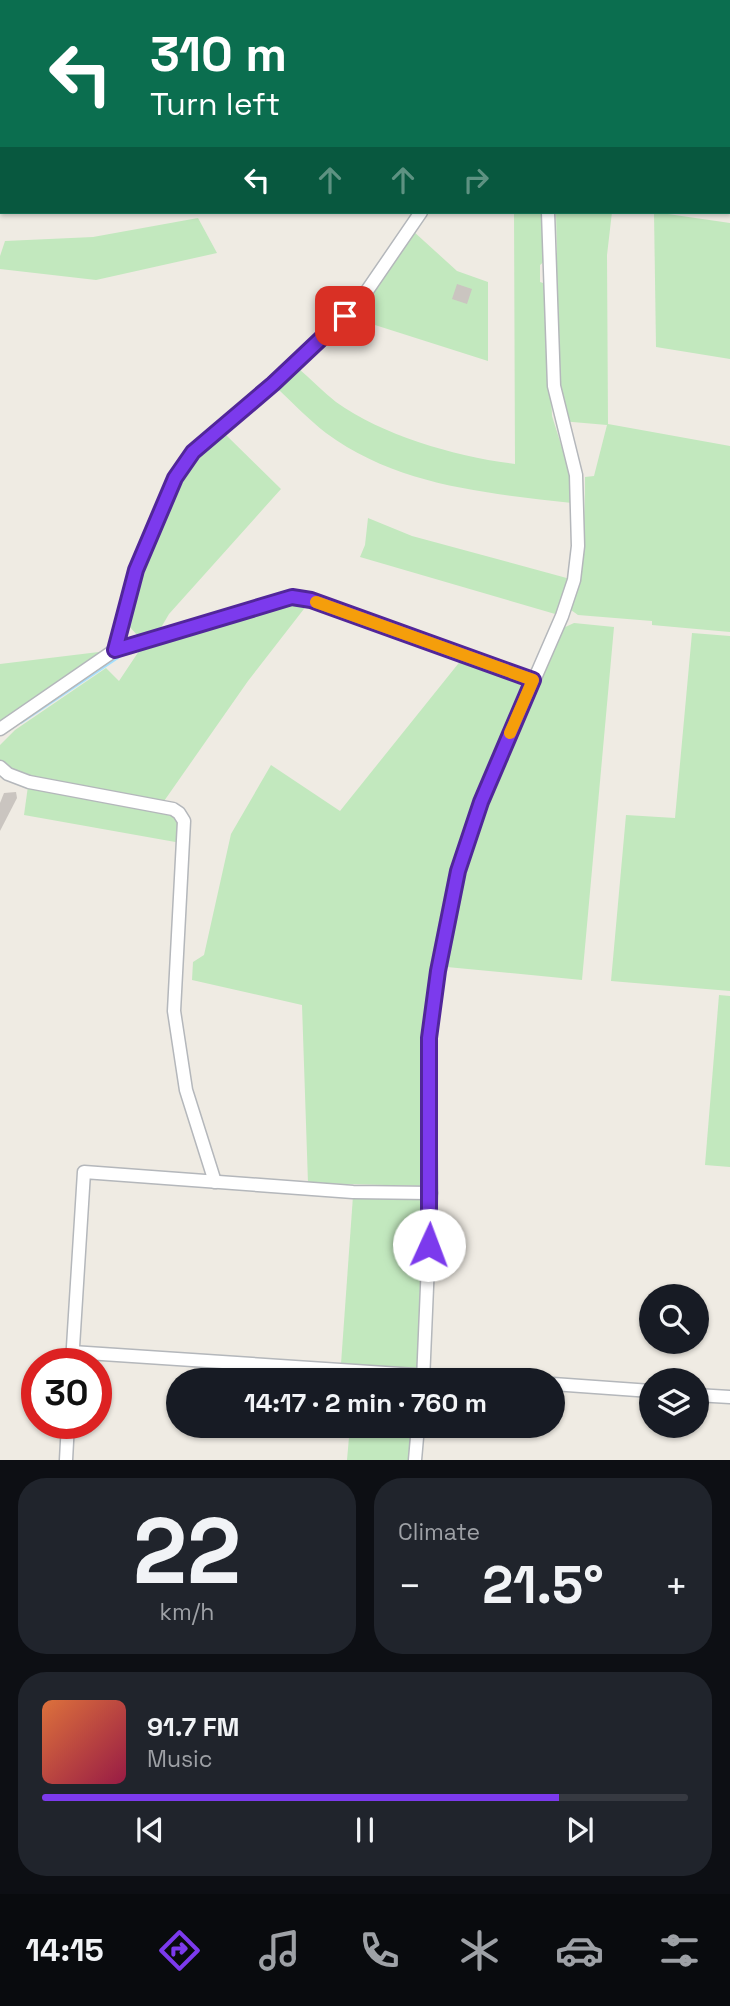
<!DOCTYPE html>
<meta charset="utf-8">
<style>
body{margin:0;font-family:"Space Grotesk",sans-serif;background:#20242c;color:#f1f3f6;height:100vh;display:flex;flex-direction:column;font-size:26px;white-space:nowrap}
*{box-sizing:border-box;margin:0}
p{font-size:23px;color:#9ea1a6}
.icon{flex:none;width:38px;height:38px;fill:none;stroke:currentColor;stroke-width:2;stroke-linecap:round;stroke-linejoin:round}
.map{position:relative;height:1460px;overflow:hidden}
.sheet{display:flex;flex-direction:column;gap:18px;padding:18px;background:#0d0f14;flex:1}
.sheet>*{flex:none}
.top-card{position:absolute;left:0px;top:0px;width:732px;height:214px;box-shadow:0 2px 5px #0004;background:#0b6e4f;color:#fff;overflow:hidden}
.fabs{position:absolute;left:639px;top:1284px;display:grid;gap:14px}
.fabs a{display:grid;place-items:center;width:70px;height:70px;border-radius:50%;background:#171b24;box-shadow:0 2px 5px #0004;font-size:35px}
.speed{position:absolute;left:21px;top:1348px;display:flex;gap:14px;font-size:35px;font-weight:700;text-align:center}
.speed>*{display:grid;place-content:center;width:91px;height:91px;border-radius:50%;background:#171b24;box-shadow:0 2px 5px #0004;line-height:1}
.speed .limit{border:10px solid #d22;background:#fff;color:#111}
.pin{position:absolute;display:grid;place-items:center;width:60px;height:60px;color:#fff;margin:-30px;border-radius:14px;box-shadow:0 4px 10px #0006}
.me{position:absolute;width:77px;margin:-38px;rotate:2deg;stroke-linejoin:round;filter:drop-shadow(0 0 5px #0008)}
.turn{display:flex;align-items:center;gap:24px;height:147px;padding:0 35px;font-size:32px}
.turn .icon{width:91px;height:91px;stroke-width:2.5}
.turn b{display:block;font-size:49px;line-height:60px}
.lanes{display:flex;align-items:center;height:66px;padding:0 35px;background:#0003;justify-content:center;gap:35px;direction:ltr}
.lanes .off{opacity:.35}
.big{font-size:52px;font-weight:600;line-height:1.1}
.sheet .tile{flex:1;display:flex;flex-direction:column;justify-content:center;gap:10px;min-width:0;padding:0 24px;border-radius:28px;background:#20242c}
.sheet .dial{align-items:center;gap:0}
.dial b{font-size:91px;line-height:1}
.song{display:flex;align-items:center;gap:21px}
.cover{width:84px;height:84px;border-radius:10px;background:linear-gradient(135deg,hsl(20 70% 55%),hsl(340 70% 35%))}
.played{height:7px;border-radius:4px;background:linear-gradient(90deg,#7c3aed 80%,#363941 80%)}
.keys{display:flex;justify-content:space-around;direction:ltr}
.heat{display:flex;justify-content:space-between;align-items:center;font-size:38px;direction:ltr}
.sheet .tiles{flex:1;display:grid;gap:18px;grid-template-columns:1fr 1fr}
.tile:last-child{grid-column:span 2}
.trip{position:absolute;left:166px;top:1368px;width:399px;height:70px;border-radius:35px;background:#171b24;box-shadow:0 2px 5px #0004;font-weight:600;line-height:70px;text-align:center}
.tab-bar{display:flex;height:112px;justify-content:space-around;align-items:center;background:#090b0e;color:#9ea1a6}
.tab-bar .icon{width:49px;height:49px}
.tab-bar .on{color:#7c3aed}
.tab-bar b{font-size:32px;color:#f1f3f6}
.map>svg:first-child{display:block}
</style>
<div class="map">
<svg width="730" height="1460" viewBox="0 0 730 1460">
<rect width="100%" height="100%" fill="#efebe3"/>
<g fill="#c2e8be">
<path d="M514,212H545L546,260L540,265V282L546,284L552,416L569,470L572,503C486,493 398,486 326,433C309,420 293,403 278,389L299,369C311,379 323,392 336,402C383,436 458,457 515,464Z"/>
<path d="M556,212H612L607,255L608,424L730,446V632L652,625V621L578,615L571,610C583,565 585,524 585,477L594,476L607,425L561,421L549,253H557Z"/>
<polygon points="654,212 730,223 730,359 656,347"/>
<polygon points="198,218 217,253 96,280 0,269 0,256 5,241 93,237"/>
<polygon points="413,231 457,271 488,282 488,361 353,318"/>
<path d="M225,434L281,489L169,614L159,631L138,636L128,625C144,570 159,509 193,463C201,452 215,443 225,434Z"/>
<polygon points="368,518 412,536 574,580 562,616 360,557 365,545"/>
<path d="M288,603L307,605L248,681L162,804C120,796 29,789 0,760V745L15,730L106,668L119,681L139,651Z"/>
<polygon points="574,623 614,627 582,980 447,967 456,903 490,796 561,629"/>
<polygon points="692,633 730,636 730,991 611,981 626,815 675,818"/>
<polygon points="107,651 0,722 0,664"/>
<polygon points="462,659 511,678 524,688 485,780 456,859 429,989 426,1044 425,1186 308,1183 302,1005 192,980 193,962 204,955 231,834 271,765 340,811"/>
<polygon points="28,786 172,815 180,821 181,843 24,815"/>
<polygon points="719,995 730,996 730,1167 705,1165"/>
<polygon points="353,1196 424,1199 418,1368 341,1364"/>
<polygon points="350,1426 412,1426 408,1460 347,1460"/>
</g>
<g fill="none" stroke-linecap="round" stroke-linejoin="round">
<g stroke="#a3e0ff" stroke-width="3.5">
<polyline points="208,616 289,591"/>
<polyline points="21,722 121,655"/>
</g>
</g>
<g fill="#cac5c0">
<polygon points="457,284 472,289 467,304 452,299"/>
<polygon points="16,792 17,798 0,831 0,803 4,793"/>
</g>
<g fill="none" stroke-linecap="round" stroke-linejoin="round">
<defs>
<g id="minor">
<polyline points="511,0 512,2"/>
<polyline points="115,650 136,570 175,478 193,452 325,337 360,301 421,212"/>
<polyline points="0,729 115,650 292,597 311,600 532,680"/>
<polyline points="0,767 8,774 29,782 173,809 179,813 184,821 174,1011 186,1090 215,1182"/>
<polyline points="72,1352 506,1381"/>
<polyline points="72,1363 84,1172 353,1192 431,1193"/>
<polyline points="423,1381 431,1193 429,1038 438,971 458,871 481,802 562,616 574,580 578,546 576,475 554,386 548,212"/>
<polyline points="553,1384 651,1391"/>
<polyline points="696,1395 730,1397"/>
<polyline points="66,1460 68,1423"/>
<polyline points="415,1460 418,1426"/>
</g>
</defs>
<use href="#minor" stroke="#b4b7bb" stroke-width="15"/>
<use href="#minor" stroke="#fff" stroke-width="12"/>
</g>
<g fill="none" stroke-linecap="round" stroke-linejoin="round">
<defs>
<polyline id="route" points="345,316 273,384 193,452 175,478 136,570 115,650 292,597 311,600 533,680 481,802 458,871 438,971 429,1038 429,1245"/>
</defs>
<use href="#route" stroke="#51269a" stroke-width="18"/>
<use href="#route" stroke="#7c3aed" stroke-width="12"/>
<polyline stroke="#f59e0b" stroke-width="12" points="316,602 533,680 510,733"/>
</g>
</svg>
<div class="fabs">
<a><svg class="icon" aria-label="search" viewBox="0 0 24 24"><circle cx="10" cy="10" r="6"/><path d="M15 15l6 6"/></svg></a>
<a><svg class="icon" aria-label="layers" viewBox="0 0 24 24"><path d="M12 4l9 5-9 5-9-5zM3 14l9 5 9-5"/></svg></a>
</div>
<div class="speed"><div class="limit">30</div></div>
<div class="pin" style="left:345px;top:316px;background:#d93025"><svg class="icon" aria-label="arrive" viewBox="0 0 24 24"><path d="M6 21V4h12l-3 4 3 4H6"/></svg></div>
<svg class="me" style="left:429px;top:1245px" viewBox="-20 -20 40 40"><circle r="19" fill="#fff"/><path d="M0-13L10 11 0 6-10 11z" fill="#7c3aed"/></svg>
<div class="trip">14:17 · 2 min · 760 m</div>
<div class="top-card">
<div class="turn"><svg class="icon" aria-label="left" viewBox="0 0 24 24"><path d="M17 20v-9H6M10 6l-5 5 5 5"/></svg><div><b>310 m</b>Turn left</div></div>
<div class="lanes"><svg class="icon" aria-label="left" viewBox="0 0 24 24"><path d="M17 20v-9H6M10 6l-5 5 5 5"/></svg><svg class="icon off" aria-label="ahead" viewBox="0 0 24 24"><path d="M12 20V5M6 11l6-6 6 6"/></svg><svg class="icon off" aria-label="ahead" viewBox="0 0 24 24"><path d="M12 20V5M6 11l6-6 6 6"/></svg><svg class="icon off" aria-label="right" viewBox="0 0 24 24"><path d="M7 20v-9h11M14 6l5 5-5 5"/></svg></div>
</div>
</div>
<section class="sheet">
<div class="tiles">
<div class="tile dial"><b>22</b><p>km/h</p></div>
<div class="tile"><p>Climate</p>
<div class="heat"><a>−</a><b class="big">21.5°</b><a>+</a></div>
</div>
<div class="tile">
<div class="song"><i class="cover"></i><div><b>91.7 FM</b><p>Music</p></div></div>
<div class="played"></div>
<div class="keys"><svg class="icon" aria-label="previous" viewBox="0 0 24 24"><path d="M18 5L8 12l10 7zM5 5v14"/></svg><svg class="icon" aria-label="pause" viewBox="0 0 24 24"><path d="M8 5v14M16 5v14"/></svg><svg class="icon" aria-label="next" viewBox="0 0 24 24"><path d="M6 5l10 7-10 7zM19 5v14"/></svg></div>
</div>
</div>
</section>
<nav class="tab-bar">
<b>14:15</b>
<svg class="icon on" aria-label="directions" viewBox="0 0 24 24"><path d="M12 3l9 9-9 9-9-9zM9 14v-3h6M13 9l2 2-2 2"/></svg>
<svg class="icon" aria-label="music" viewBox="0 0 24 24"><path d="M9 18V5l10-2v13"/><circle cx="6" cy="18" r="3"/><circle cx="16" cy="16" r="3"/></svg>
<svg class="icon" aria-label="phone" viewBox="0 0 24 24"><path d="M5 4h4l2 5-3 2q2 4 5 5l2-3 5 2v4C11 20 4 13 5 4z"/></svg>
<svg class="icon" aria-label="climate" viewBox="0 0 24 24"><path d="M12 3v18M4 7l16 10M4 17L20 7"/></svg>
<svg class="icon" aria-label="car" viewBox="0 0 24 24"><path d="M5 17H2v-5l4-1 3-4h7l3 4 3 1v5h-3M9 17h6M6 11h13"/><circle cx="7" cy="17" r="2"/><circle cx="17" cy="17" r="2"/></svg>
<svg class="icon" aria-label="filters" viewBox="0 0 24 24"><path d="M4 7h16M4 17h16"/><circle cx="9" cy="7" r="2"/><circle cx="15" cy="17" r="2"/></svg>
</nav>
